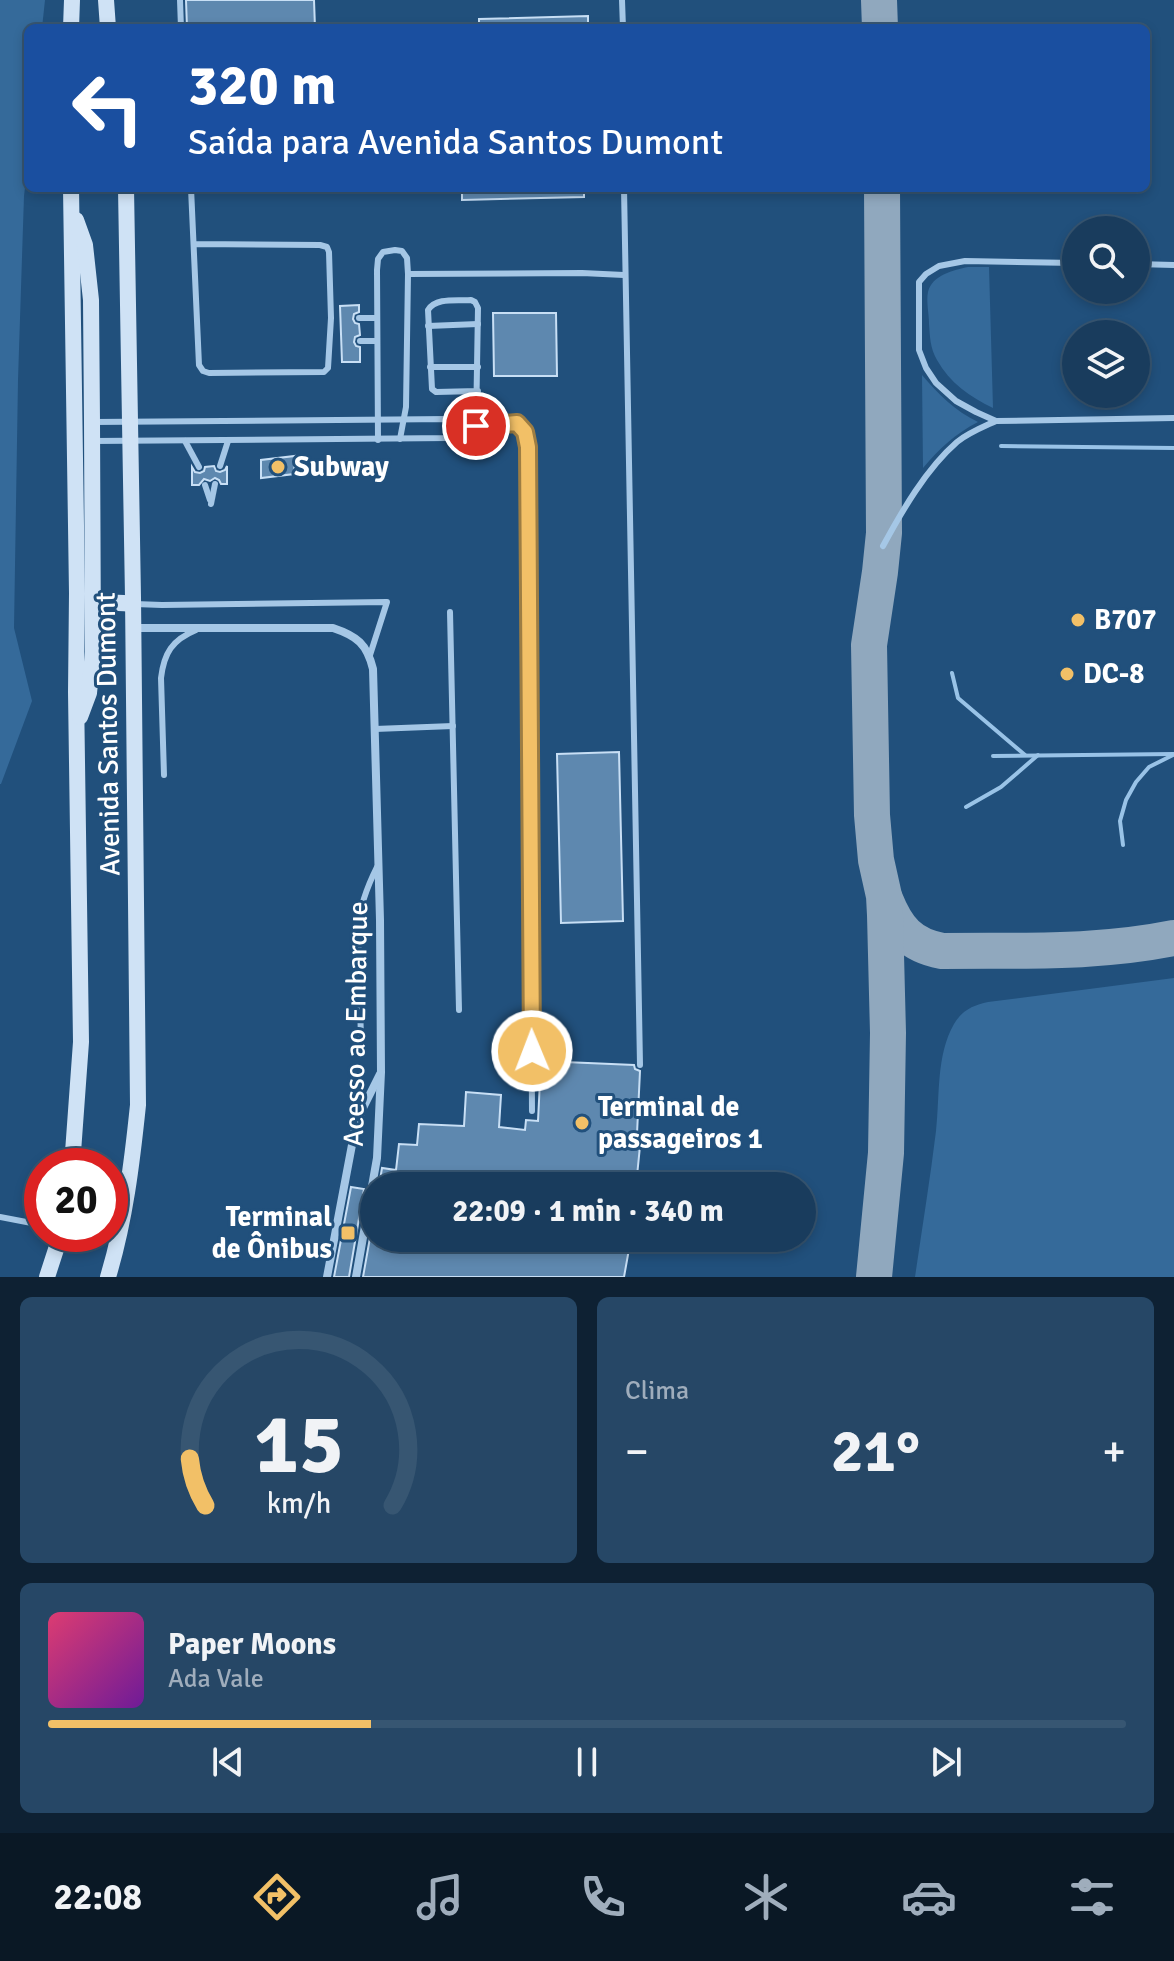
<!DOCTYPE html>
<html lang="pt">
<meta charset="utf-8">
<style>
body{margin:0;font-family:Signika,sans-serif;background:#264766;color:#f1f3f6;height:100vh;display:flex;flex-direction:column;font-size:30px;white-space:nowrap}
*{box-sizing:border-box;margin:0}
p{font-size:26px;color:#9fadbc}
.icon{flex:none;width:44px;height:44px;fill:none;stroke:currentColor;stroke-width:2;stroke-linecap:round;stroke-linejoin:round}
.map{position:relative;height:1277px;overflow:hidden}
.panel{display:flex;flex-direction:column;gap:20px;padding:20px;background:#0e2133;flex:1}
.panel>*{flex:none}
.banner{position:absolute;left:24px;top:24px;width:1126px;height:168px;border-radius:12px;box-shadow:0 4px 12px #0003,0 0 0 2px #375672;background:#1a4fa0;color:#fff;overflow:hidden}
.fabs{position:absolute;left:1062px;top:216px;display:grid;gap:16px}
.fabs a{display:grid;place-items:center;width:88px;height:88px;border-radius:50%;background:#193c5d;box-shadow:0 4px 12px #0003,0 0 0 2px #375672;font-size:40px}
.speed{position:absolute;left:24px;top:1148px;display:flex;gap:16px;font-size:40px;font-weight:700;text-align:center}
.speed>*{display:grid;place-content:center;width:104px;height:104px;border-radius:50%;background:#193c5d;box-shadow:0 4px 12px #0003,0 0 0 2px #375672;line-height:1}
.speed .limit{border:12px solid #d22;background:#fff;color:#111}
.pin{position:absolute;display:grid;place-items:center;width:68px;height:68px;color:#fff;margin:-34px;border:4px solid #fff;border-radius:50%;box-shadow:0 2px 8px #0007}
.me{position:absolute;width:88px;margin:-44px;rotate:359deg;stroke-linejoin:round;filter:drop-shadow(0 0 6px #0008)}
.turn{display:flex;align-items:center;gap:28px;height:168px;padding:0 32px;font-size:36px}
.turn .icon{width:104px;height:104px;stroke-width:2.5}
.turn b{display:block;font-size:56px;line-height:68px}
.big{font-size:60px;font-weight:700;line-height:1.1}
.panel .widget{flex:1;display:flex;flex-direction:column;justify-content:center;gap:12px;min-width:0;padding:0 28px;border-radius:12px;background:#264766}
.panel .dial{align-items:center;gap:0}
.dial svg{height:208px;overflow:visible;fill:none;stroke:#375672;stroke-width:7;stroke-linecap:round;text-anchor:middle}
.dial text{fill:#f1f3f6;stroke:none}
.song{display:flex;align-items:center;gap:24px}
.cover{width:96px;height:96px;border-radius:12px;background:linear-gradient(135deg,hsl(340 70% 55%),hsl(280 70% 35%))}
.played{height:8px;border-radius:4px;background:linear-gradient(90deg,#f2c067 30%,#375672 30%)}
.keys{display:flex;justify-content:space-around;direction:ltr}
.heat{display:flex;justify-content:space-between;align-items:center;font-size:44px;direction:ltr}
.panel .tiles{flex:1;display:grid;gap:20px;grid-template-columns:1fr 1fr}
.widget:last-child{grid-column:span 2}
.trip{position:absolute;left:360px;top:1172px;width:456px;height:80px;border-radius:40px;background:#193c5d;box-shadow:0 4px 12px #0003,0 0 0 2px #375672;font-weight:700;line-height:80px;text-align:center}
.tab-bar{display:flex;height:128px;justify-content:space-around;align-items:center;background:#0a1825;color:#9fadbc}
.tab-bar .icon{width:56px;height:56px}
.tab-bar .on{color:#f2c067}
.tab-bar b{font-size:36px;color:#f1f3f6}
.map>svg:first-child{display:block}
</style>
<div class="map">
<svg width="1174" height="1277" viewBox="0 0 1174 1277">
<rect width="100%" height="100%" fill="#21507c"/>
<g fill="#356a9a">
<polygon points="0,0 45,0 42,28 28,28 28,163 24,196 18,380 14,628 32,701 1,784 0,784"/>
<path d="M968,267H989L993,408C970,397 950,383 937,360C930,348 930,337 929,324C929,314 926,301 928,292C932,275 954,270 968,267Z"/>
<path d="M922,375C938,394 955,411 978,422C955,434 940,448 923,468Z"/>
<path d="M1174,978V1277H915C922,1229 930,1180 936,1131C940,1096 936,1055 954,1024C962,1010 974,1005 988,1002Z"/>
</g>
<g fill="none" stroke-linecap="round" stroke-linejoin="round">
<g stroke="#99c3e7" stroke-width="4">
<polyline points="1001,446 1174,448"/>
<polyline points="952,673 958,698 1025,755"/>
<polyline points="993,756 1174,754"/>
<polyline points="966,807 1001,787 1038,755"/>
<polyline points="1123,845 1120,821 1126,800 1136,782 1149,767 1173,755"/>
</g>
<g stroke="#90a8be" stroke-width="36">
<polyline points="879,0 880,28"/>
<path d="M885,899C897,929 910,945 942,951C1022,950 1095,954 1174,938"/>
<polyline points="874,1277 886,1153 888,1033 885,915 884,896 876,860 872,815 869,645 880,572 884,533 882,188"/>
</g>
</g>
<g fill="#5e88af" stroke="#c8dff5" stroke-width="2">
<polygon points="186,0 314,0 315,28 187,28"/>
<polygon points="588,16 588,28 479,28 479,19"/>
<polygon points="462,188 584,188 584,197 462,200"/>
<polygon points="359,305 359,312 354,314 353,319 355,323 359,324 360,335 355,337 354,342 356,346 360,347 360,362 342,362 340,306"/>
<polygon points="493,313 556,313 557,376 494,376"/>
<polygon points="295,456 294,474 261,478 261,460"/>
<polygon points="214,466 216,471 220,472 225,470 227,466 227,484 221,484 219,480 215,478 210,481 204,479 199,485 192,485 192,467 195,472 200,473 204,471 205,467"/>
<polygon points="619,752 623,921 561,923 557,754"/>
<polygon points="541,1061 634,1065 635,1069 640,1071 637,1134 641,1136 636,1186 379,1186 382,1168 396,1170 399,1144 417,1145 419,1124 464,1126 466,1092 501,1095 499,1127 525,1130 526,1120 538,1121"/>
<polygon points="351,1187 364,1189 349,1277 334,1277"/>
<polygon points="374,1215 374,1238 631,1238 624,1277 363,1277"/>
</g>
<g fill="none" stroke-linecap="round" stroke-linejoin="round">
<g stroke="#a5c7e6" stroke-width="6">
<polyline points="180,0 181,28"/>
<polyline points="622,0 623,28"/>
<polyline points="191,188 199,365 203,371 209,373 324,372 328,368 331,318 329,252 327,247 320,245 195,244"/>
<polyline points="624,188 640,1065"/>
<polyline points="1076,263 965,261 939,266 926,274 919,282 919,350 926,368 936,383 956,401 976,412 996,421 1174,418"/>
<polyline points="1136,264 1174,265"/>
<polyline points="408,274 582,273 624,275"/>
<polyline points="359,318 377,318"/>
<polyline points="428,326 478,324"/>
<polyline points="360,341 377,341"/>
<polyline points="430,367 478,367"/>
<polyline points="93,422 449,419 476,426"/>
<path d="M476,426L478,308L475,302L471,300C457,301 436,297 428,310L432,389L436,392L478,391"/>
<polyline points="378,440 377,270 378,259 383,252 395,250 402,251 407,258 408,274 406,407 400,439"/>
<path d="M93,441L449,438L476,426L517,423C526,429 527,437 528,447L532,1111"/>
<polyline points="185,441 199,467"/>
<polyline points="220,466 228,441"/>
<polyline points="205,485 210,500"/>
<polyline points="211,504 215,484"/>
<path d="M883,546C902,511 926,469 957,442C968,433 983,427 996,421"/>
<polyline points="135,604 162,605 387,602 370,655"/>
<polyline points="450,612 459,1010"/>
<polyline points="375,729 453,726"/>
<path d="M164,775L161,678C164,653 172,640 196,630"/>
<path d="M361,1040L358,927C360,905 367,887 377,867"/>
<polyline points="0,1217 42,1225"/>
<polyline points="256,1220 257,1215"/>
</g>
<g stroke="#a5c7e6" stroke-width="8">
<path d="M134,628H333C357,636 367,644 373,669L380,920L381,1072L377,1158L356,1277"/>
<polyline points="327,1277 355,1129 362,1110 380,1074"/>
</g>
<g stroke="#cfe2f5" stroke-width="16">
<polyline points="106,0 108,28"/>
<polyline points="71,28 72,0"/>
<polyline points="71,188 77,593 76,692 81,1042 72,1166"/>
<polyline points="76,220 85,245 91,300 92,422 93,652 89,693 80,717"/>
<path d="M93,624C104,602 109,601 132,604"/>
<polyline points="47,1277 61,1234"/>
<path d="M108,1277C125,1221 132,1163 138,1105L133,597L126,188"/>
</g>
</g>
<g fill="none" stroke-linecap="round" stroke-linejoin="round">
<defs>
<polyline id="route" points="476,426 517,423 525,432 528,447 532,1051"/>
</defs>
<use href="#route" stroke="#9d7d43" stroke-width="20"/>
<use href="#route" stroke="#f2c067" stroke-width="14"/>
</g>
<g fill="#f2c067" stroke="#21507c" stroke-width="3">
<circle cx="278" cy="467" r="8"/>
<circle cx="1078" cy="620" r="8"/>
<circle cx="1067" cy="674" r="8"/>
<circle cx="582" cy="1123" r="8"/>
<rect x="340" y="1225" width="16" height="16" rx="4"/>
</g>
<g text-anchor="middle" dominant-baseline="central" stroke-width="6" stroke-linejoin="round" paint-order="stroke">
<g font-size="28" font-weight="bold" fill="#fff" stroke="#21507c" text-anchor="start">
<text x="294" y="467">Subway</text>
<text x="1094" y="620">B707</text>
<text x="1083" y="674">DC-8</text>
<text x="598" y="1107">Terminal de<tspan x="598" dy="32">passageiros 1</tspan></text>
<text x="332" y="1217" text-anchor="end">Terminal<tspan x="332" dy="32">de Ônibus</tspan></text>
</g>
<g font-size="28" fill="#fff" stroke="#21507c">
<text transform="translate(108 734) rotate(-91)">Avenida Santos Dumont</text>
<text transform="translate(356 1024) rotate(-89)">Acesso ao Embarque</text>
</g>
</g>
</svg>
<div class="fabs">
<a><svg class="icon" aria-label="search" viewBox="0 0 24 24"><circle cx="10" cy="10" r="6"/><path d="M15 15l6 6"/></svg></a>
<a><svg class="icon" aria-label="layers" viewBox="0 0 24 24"><path d="M12 4l9 5-9 5-9-5zM3 14l9 5 9-5"/></svg></a>
</div>
<div class="speed"><div class="limit">20</div></div>
<div class="pin" style="left:476px;top:426px;background:#d93025"><svg class="icon" aria-label="arrive" viewBox="0 0 24 24"><path d="M6 21V4h12l-3 4 3 4H6"/></svg></div>
<svg class="me" style="left:532px;top:1051px" viewBox="-20 -20 40 40"><circle r="17" fill="#f2c067" stroke="#fff" stroke-width="3"/><path d="M0-11L8 9 0 5-8 9z" fill="#fff"/></svg>
<div class="trip">22:09 · 1 min · 340 m</div>
<div class="banner">
<div class="turn"><svg class="icon" aria-label="left" viewBox="0 0 24 24"><path d="M17 20v-9H6M10 6l-5 5 5 5"/></svg><div><b>320 m</b>Saída para Avenida Santos Dumont</div></div>
</div>
</div>
<section class="panel">
<div class="tiles">
<div class="widget dial"><svg viewBox="0 0 100 80">
<path d="M14 69A42 42 0 1 1 86 69"/>
<path d="M14 69A42 42 0 0 1 8 51" stroke="#f2c067"/>
<text x="50" y="56" font-size="32" font-weight="700">15</text>
<text x="50" y="72" font-size="11">km/h</text>
</svg></div>
<div class="widget"><p>Clima</p>
<div class="heat"><a>−</a><b class="big">21°</b><a>+</a></div>
</div>
<div class="widget">
<div class="song"><i class="cover"></i><div><b>Paper Moons</b><p>Ada Vale</p></div></div>
<div class="played"></div>
<div class="keys"><svg class="icon" aria-label="previous" viewBox="0 0 24 24"><path d="M18 5L8 12l10 7zM5 5v14"/></svg><svg class="icon" aria-label="pause" viewBox="0 0 24 24"><path d="M8 5v14M16 5v14"/></svg><svg class="icon" aria-label="next" viewBox="0 0 24 24"><path d="M6 5l10 7-10 7zM19 5v14"/></svg></div>
</div>
</div>
</section>
<nav class="tab-bar">
<b>22:08</b>
<svg class="icon on" aria-label="directions" viewBox="0 0 24 24"><path d="M12 3l9 9-9 9-9-9zM9 14v-3h6M13 9l2 2-2 2"/></svg>
<svg class="icon" aria-label="music" viewBox="0 0 24 24"><path d="M9 18V5l10-2v13"/><circle cx="6" cy="18" r="3"/><circle cx="16" cy="16" r="3"/></svg>
<svg class="icon" aria-label="phone" viewBox="0 0 24 24"><path d="M5 4h4l2 5-3 2q2 4 5 5l2-3 5 2v4C11 20 4 13 5 4z"/></svg>
<svg class="icon" aria-label="climate" viewBox="0 0 24 24"><path d="M12 3v18M4 7l16 10M4 17L20 7"/></svg>
<svg class="icon" aria-label="car" viewBox="0 0 24 24"><path d="M5 17H2v-5l4-1 3-4h7l3 4 3 1v5h-3M9 17h6M6 11h13"/><circle cx="7" cy="17" r="2"/><circle cx="17" cy="17" r="2"/></svg>
<svg class="icon" aria-label="filters" viewBox="0 0 24 24"><path d="M4 7h16M4 17h16"/><circle cx="9" cy="7" r="2"/><circle cx="15" cy="17" r="2"/></svg>
</nav>
